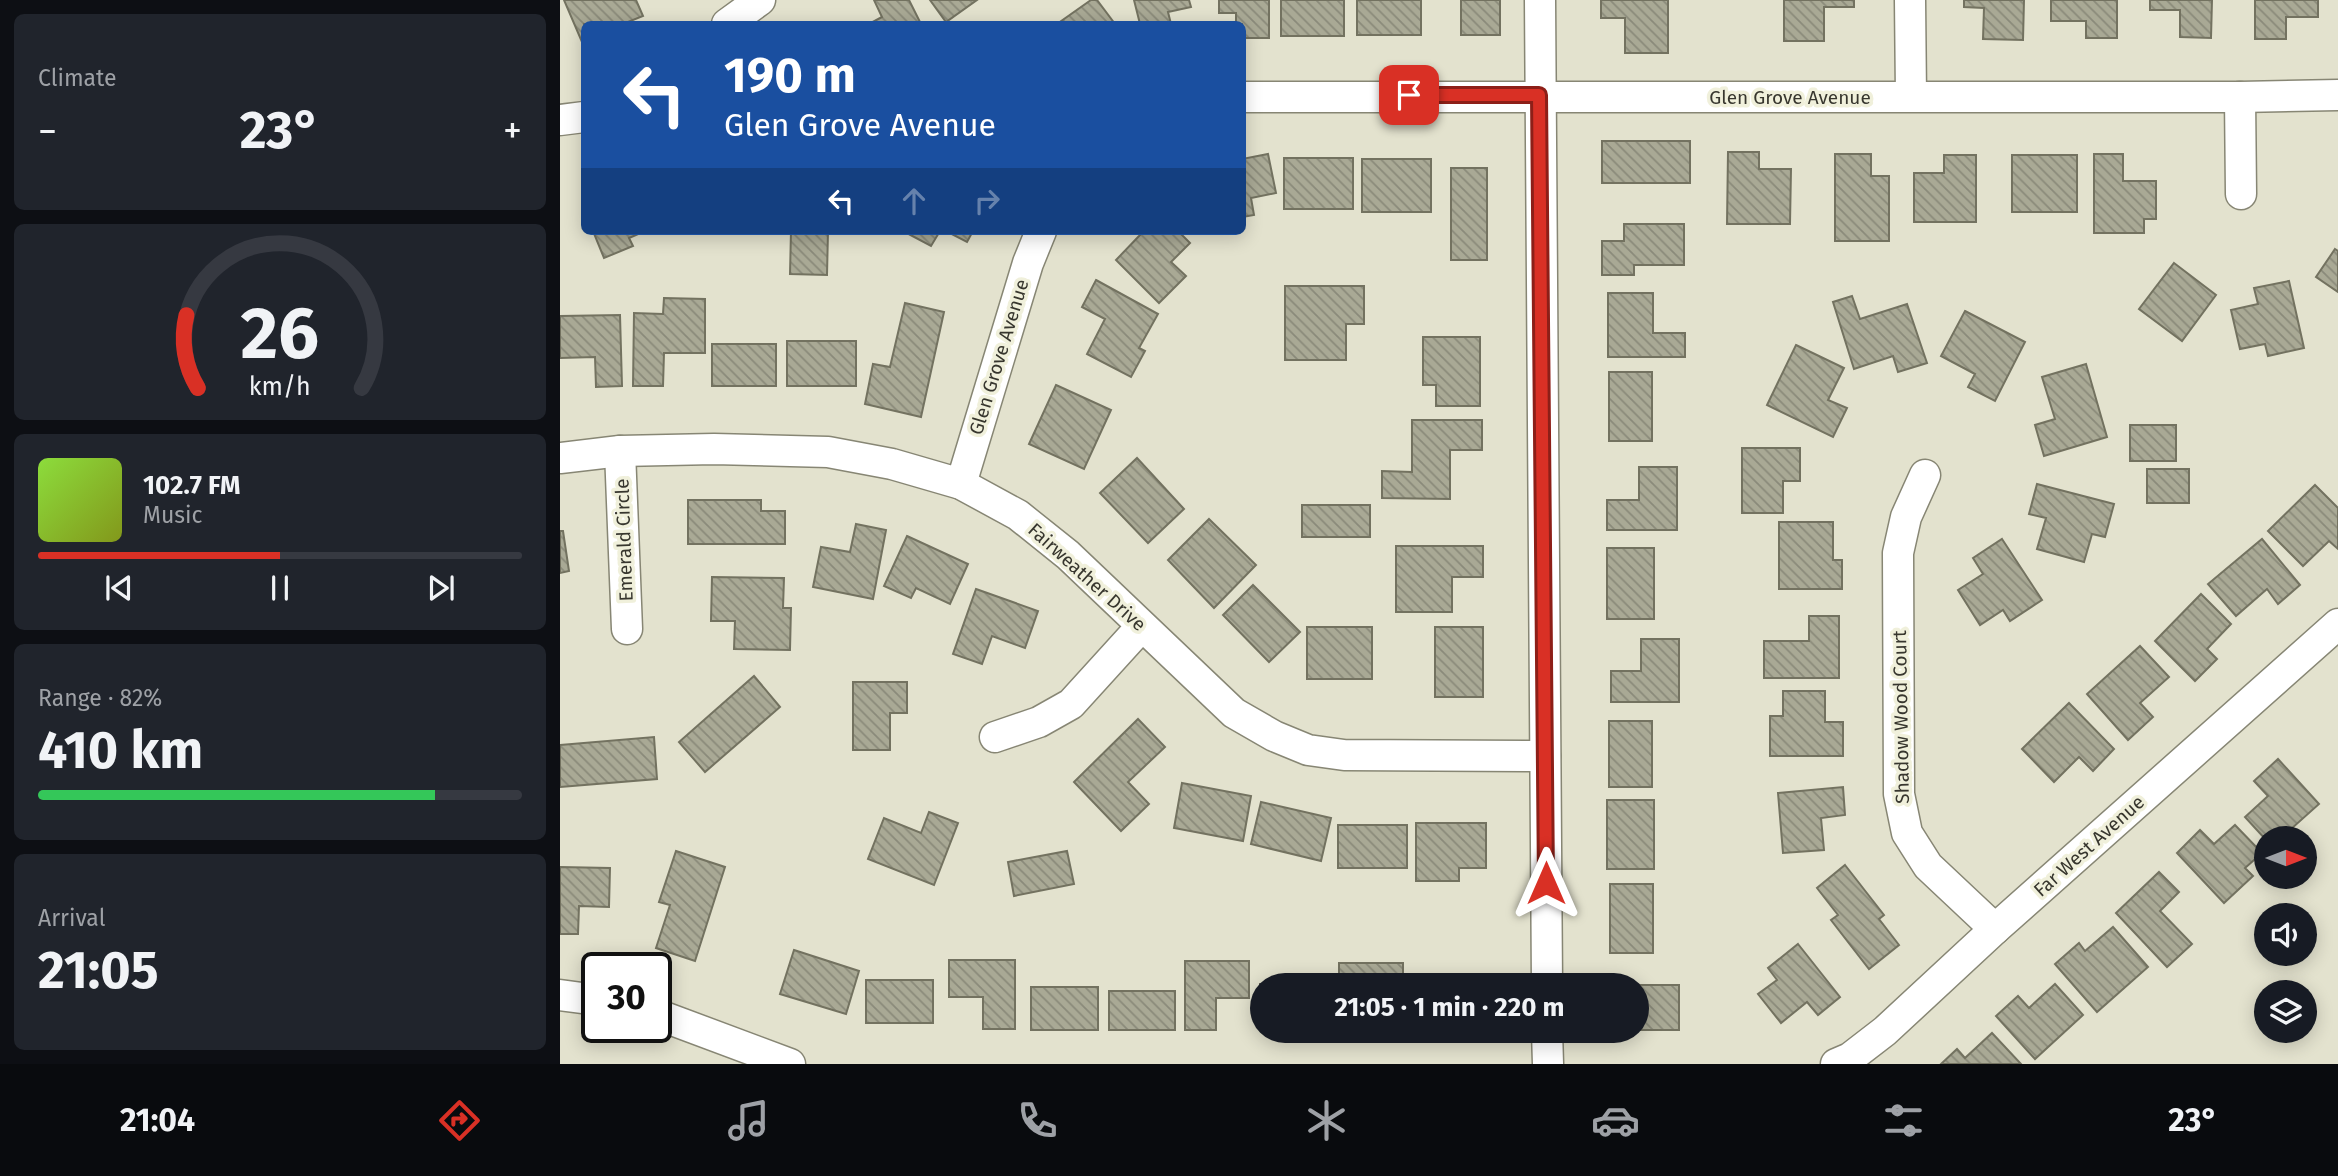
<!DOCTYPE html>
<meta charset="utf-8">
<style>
body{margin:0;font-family:"Fira Sans",sans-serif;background:#20242c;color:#f1f3f6;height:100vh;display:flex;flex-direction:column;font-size:26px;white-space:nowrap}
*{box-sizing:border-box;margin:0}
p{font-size:23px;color:#9ea1a6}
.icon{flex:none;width:38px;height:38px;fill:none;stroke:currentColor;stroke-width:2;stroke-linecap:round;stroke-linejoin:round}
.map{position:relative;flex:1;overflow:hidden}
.side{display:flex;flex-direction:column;gap:14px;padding:14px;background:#0d0f14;width:560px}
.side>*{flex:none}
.guide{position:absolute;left:21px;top:21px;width:665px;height:214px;border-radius:10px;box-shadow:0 4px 18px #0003;background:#1a4fa0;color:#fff;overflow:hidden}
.needle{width:46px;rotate:90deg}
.controls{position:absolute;left:1694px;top:826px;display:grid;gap:14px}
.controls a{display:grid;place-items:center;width:63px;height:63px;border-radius:50%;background:#171b24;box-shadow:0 4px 18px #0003;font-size:35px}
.speed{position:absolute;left:21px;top:952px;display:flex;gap:14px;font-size:35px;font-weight:700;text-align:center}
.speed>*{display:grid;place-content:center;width:91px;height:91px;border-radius:50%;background:#171b24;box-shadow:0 4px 18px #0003;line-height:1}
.speed .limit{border:4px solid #111;border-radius:10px;background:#fff;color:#111}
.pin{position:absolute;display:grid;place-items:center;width:60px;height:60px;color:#fff;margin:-30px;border-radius:14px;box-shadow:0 4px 10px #0006}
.me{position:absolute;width:77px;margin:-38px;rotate:0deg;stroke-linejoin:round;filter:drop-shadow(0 0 5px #0008)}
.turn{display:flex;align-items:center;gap:24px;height:147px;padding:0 28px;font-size:32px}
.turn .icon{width:91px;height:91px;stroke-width:2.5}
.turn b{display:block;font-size:49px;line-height:60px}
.lanes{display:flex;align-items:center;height:66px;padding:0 28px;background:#0003;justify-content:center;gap:35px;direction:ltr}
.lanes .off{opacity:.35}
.big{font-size:52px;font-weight:700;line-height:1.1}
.side .tile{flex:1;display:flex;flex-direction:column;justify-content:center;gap:10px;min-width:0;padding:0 24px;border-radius:10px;background:#20242c}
.side .dial{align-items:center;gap:0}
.dial svg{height:182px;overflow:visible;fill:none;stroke:#363941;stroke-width:7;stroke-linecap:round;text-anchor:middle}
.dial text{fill:#f1f3f6;stroke:none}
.song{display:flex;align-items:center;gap:21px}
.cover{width:84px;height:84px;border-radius:10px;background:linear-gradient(135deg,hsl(90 70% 55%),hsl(70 70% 35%))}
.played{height:7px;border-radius:4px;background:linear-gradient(90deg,#d93025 50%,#363941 50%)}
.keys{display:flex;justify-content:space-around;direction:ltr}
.heat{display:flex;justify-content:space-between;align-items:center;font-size:38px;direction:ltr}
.charge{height:10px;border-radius:5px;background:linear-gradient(90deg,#34c759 82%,#363941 0)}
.trip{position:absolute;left:690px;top:973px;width:399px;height:70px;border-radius:35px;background:#171b24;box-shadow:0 4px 18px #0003;font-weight:700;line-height:70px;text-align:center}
.dock{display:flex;height:112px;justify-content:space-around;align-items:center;background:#090b0e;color:#9ea1a6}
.dock .icon{width:49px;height:49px}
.dock .on{color:#d93025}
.dock b{font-size:32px;color:#f1f3f6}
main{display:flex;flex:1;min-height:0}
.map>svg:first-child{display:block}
</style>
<main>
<section class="side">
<div class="tile"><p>Climate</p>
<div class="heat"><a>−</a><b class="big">23°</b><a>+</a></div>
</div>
<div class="tile dial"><svg viewBox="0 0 100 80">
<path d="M14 69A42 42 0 1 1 86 69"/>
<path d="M14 69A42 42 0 0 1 9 37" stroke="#d93025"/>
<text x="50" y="56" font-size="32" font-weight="700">26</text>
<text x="50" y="72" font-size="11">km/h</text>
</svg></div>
<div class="tile">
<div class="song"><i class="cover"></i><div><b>102.7 FM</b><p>Music</p></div></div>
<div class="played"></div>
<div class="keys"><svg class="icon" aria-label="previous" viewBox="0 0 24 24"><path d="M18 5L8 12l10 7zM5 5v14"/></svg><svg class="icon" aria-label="pause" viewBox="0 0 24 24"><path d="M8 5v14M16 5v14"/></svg><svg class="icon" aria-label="next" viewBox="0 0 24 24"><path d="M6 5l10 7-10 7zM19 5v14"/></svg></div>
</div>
<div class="tile"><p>Range · 82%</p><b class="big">410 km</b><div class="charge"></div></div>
<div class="tile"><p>Arrival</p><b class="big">21:05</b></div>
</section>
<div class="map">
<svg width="1778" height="1064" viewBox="0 0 1778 1064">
<defs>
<pattern id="building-back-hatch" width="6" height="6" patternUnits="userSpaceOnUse" patternTransform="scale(1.75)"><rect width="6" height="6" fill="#a9a995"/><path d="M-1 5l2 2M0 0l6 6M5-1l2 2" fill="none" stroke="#8a8a7a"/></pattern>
</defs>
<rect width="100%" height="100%" fill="#e3e2ce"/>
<g fill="url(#building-back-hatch)" stroke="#737260" stroke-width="2">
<polygon points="4,0 76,0 83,16 63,24 24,24 24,42 22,42"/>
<polygon points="314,0 349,0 361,24 309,24 322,17"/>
<polygon points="370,0 417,0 386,22"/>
<polygon points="531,0 537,0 555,24 497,24"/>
<polygon points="574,0 629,0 631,7 608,12 611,24 580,24"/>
<polygon points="659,0 709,0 709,38 682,38 682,24 676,24 676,13 659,13"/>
<rect x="721" y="0" width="63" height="36"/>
<rect x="797" y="0" width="64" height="35"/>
<rect x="901" y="0" width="39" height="35"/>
<polygon points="1041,0 1108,0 1108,53 1065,53 1065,18 1041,18"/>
<polygon points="1224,0 1294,0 1294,7 1264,7 1264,41 1224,41"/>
<polygon points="1404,0 1464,0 1463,40 1423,39 1424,8 1404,7"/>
<polygon points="1491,0 1557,0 1557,38 1526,38 1526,21 1491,21"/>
<polygon points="1590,0 1652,0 1651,38 1620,37 1620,10 1590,10"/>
<polygon points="1695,0 1758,0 1758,17 1726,17 1726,39 1695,39"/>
<rect x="1042" y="141" width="88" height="42"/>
<polygon points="1168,152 1199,152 1199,169 1231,169 1230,224 1167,224"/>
<polygon points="708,154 716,193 691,198 694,215 682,217 682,159"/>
<polygon points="1275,154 1311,154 1311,176 1329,176 1329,241 1275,241"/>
<polygon points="1534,154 1563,154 1563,181 1596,181 1596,219 1584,219 1584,233 1534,233"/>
<polygon points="1384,155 1416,155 1416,222 1354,222 1354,173 1384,173"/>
<rect x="1452" y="155" width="65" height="57"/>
<rect x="724" y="158" width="69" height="51"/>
<rect x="802" y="159" width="69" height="53"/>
<rect x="891" y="168" width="36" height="92"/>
<polygon points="1064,224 1124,224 1124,265 1074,265 1074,275 1042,275 1042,241 1064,241"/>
<polygon points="33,231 85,231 69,238 73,246 44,258"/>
<polygon points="231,231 268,231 267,275 230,274"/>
<polygon points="343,231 380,231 371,246"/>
<polygon points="386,231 413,231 407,242"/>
<polygon points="575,231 618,231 630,243 611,262 626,276 599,303 556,260 580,235"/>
<polygon points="1775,249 1778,251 1778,292 1756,277"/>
<polygon points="1614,263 1656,295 1622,341 1579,309"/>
<polygon points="536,280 598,314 579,348 585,351 571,377 527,354 545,319 522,307"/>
<polygon points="1729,281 1744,348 1708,356 1705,344 1680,349 1671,310 1698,304 1694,288"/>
<polygon points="725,286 804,286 804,324 786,324 786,360 725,360"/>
<polygon points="1048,293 1093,293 1093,333 1125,333 1125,357 1048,357"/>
<polygon points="1292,296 1300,319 1347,304 1367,363 1338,372 1333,356 1294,369 1273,302"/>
<polygon points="104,298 145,299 145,353 104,353 103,386 73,386 74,313 103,314"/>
<polygon points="345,303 384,312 361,417 305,404 313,364 330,367"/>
<polygon points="1405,311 1465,342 1435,401 1408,387 1415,374 1381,356"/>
<polygon points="60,315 62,386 36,387 35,357 0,358 0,316"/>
<polygon points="863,337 920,337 920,406 876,406 876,385 863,385"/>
<rect x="227" y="341" width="69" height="45"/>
<rect x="152" y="344" width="64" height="42"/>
<polygon points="1236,345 1284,368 1268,400 1287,408 1273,437 1207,405"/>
<polygon points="1526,364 1547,437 1484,456 1475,425 1495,419 1482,377"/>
<rect x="1049" y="372" width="43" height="69"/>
<polygon points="496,385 551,410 524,469 469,444"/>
<polygon points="852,420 922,420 922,450 890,450 890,499 822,498 822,471 852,472"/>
<rect x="1570" y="425" width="46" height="36"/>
<polygon points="1182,448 1240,448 1240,481 1223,481 1223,513 1182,513"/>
<polygon points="577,458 624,509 588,543 540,493"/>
<polygon points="1079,467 1117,467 1117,530 1047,530 1047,500 1079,500"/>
<rect x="1587" y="469" width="42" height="34"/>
<polygon points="1477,484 1554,504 1545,537 1532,534 1524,562 1477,549 1486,518 1469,514"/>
<polygon points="1755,485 1778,508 1778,549 1769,541 1743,566 1708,531"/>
<polygon points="128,500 201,500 201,511 225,511 225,544 128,544"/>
<rect x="742" y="505" width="68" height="32"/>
<polygon points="649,519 696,565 654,608 608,560"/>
<polygon points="1219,522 1273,522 1273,560 1282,560 1282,589 1219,589"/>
<polygon points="296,524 326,530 313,599 253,587 261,547 290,552"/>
<polygon points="0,531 3,531 9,571 0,573"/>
<polygon points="347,536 408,564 390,604 356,588 351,598 324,586"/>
<polygon points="1442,539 1482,600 1450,621 1443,610 1420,625 1398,590 1423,574 1413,558"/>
<polygon points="1702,539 1740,585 1718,604 1707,589 1676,616 1648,584"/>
<polygon points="836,546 923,546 923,577 892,577 892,612 836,612"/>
<rect x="1047" y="548" width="47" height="71"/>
<polygon points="152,577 224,578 223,608 231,608 230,650 174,649 175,621 151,621"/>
<polygon points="693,585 740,632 709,662 663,615"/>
<polygon points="416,589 478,611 465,648 432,636 422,664 393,654"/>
<polygon points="1641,594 1671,624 1647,649 1657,659 1635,681 1595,641"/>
<polygon points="1249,616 1279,616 1279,678 1204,678 1204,641 1249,641"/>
<rect x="747" y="627" width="65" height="52"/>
<rect x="875" y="627" width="48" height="70"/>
<polygon points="1081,639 1119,639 1119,702 1051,702 1051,671 1081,671"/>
<polygon points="1580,646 1609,677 1580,703 1593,717 1568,740 1527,694"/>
<polygon points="194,676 220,707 145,772 119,742"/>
<polygon points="293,682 347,682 347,713 330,713 330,750 293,750"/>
<polygon points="1223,691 1265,691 1265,722 1283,722 1283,756 1210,756 1210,716 1223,716"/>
<polygon points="1509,703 1554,749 1533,771 1519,757 1494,782 1462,749"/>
<polygon points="578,719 605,747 568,782 589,804 561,831 514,782"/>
<rect x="1049" y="721" width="43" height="66"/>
<polygon points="94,737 97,779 0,787 0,745"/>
<polygon points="1718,759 1759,804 1721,838 1706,838 1706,840 1685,817 1708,796 1694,781"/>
<polygon points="622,783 691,796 683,841 614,828"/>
<polygon points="1283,787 1285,815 1261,818 1264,850 1223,853 1218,793"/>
<rect x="1047" y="800" width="47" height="69"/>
<polygon points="701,802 771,818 761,861 691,844"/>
<polygon points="369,812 398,823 374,885 308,859 324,818 361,833"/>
<polygon points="856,823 926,823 926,868 899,868 899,881 856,881"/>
<rect x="778" y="825" width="69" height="43"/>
<polygon points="1675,825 1702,853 1685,868 1693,876 1664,903 1617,853 1640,830 1654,844"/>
<polygon points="116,851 165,867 135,961 96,948 110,905 99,902"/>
<polygon points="507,851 514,884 454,896 448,862"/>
<polygon points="1285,865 1324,915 1319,919 1339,945 1309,969 1271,920 1278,915 1257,888"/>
<polygon points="0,867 50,868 49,907 19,906 18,934 0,934"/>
<polygon points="1599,872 1619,892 1600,911 1632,944 1607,967 1556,913"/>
<rect x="1050" y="884" width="43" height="69"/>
<polygon points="1553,927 1588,967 1537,1012 1495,964 1519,943 1525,951"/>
<polygon points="1238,944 1280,997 1258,1015 1247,1002 1221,1023 1198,994 1217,980 1208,968"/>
<polygon points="234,950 299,971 286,1014 220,994"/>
<polygon points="389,960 455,960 455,1029 423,1029 423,997 389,997"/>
<polygon points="625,961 689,961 689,998 656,998 656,1030 625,1030"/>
<rect x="779" y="963" width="64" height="22"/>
<polygon points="729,975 769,975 769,985 702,985 700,1030 700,984 729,984"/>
<rect x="306" y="980" width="67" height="43"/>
<polygon points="1495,984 1523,1015 1475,1059 1436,1016 1458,996 1469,1008"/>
<polygon points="1050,985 1119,985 1119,1030 1076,1030 1076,985"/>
<rect x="471" y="987" width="67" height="43"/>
<rect x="549" y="991" width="66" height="39"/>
<polygon points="1432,1033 1461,1064 1381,1064 1397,1049 1405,1058"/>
</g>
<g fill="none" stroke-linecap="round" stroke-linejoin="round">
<defs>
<g id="minor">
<polyline points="980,0 987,985"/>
<polyline points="1350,0 1351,96"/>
<polyline points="167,24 200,0"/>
<polyline points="682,97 1680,97 1778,95"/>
<polyline points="1680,97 1681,194"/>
<polyline points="0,120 24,117"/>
<polyline points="60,451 67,629"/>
<polyline points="0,458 60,451 154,449 268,452 332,464 401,484 458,515 508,555 674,713 714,736 748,750 784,755 985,756"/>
<polyline points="1365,475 1346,517 1338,553 1339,794 1347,833 1368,866 1435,929"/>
<polyline points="401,484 468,263 481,231"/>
<polyline points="435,737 479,722 511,704 581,627"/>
<polyline points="0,995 37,1000"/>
<polyline points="96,1014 230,1064"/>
<polyline points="987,1031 988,1064"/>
<polyline points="1276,1064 1290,1058 1325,1031 1435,929 1778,624"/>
</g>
</defs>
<use href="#minor" stroke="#878674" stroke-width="33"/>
<use href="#minor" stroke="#fff" stroke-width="30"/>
</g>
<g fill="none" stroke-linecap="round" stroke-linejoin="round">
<defs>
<polyline id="route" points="849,95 979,95 986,883"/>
</defs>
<use href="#route" stroke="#8d1f18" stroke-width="18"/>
<use href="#route" stroke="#d93025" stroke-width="12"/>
</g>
<g text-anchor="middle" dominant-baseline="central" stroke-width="7" stroke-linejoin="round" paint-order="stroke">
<g font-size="19" fill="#37362e" stroke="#f0f0db">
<text x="1230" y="97">Glen Grove Avenue</text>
<text transform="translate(439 357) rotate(-73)">Glen Grove Avenue</text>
<text transform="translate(64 540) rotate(-92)">Emerald Circle</text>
<text transform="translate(527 577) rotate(42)">Fairweather Drive</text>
<text transform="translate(1341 717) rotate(-91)">Shadow Wood Court</text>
<text transform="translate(1529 846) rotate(-42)">Far West Avenue</text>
</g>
</g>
</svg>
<div class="controls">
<a><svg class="needle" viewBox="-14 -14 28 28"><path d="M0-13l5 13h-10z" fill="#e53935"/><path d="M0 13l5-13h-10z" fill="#9ea1a6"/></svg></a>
<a><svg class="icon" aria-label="sound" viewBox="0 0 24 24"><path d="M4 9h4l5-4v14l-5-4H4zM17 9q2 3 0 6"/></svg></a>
<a><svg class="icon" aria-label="layers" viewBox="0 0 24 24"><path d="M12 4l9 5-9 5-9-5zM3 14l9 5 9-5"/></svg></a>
</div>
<div class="speed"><div class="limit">30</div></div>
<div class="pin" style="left:849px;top:95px;background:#d93025"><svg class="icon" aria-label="arrive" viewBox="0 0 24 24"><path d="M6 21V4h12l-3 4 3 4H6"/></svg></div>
<svg class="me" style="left:986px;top:883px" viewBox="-20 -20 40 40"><path d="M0-17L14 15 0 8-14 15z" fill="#d93025" stroke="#fff" stroke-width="4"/></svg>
<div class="trip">21:05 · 1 min · 220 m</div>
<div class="guide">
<div class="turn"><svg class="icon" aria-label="left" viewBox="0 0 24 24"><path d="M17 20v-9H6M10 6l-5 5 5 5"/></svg><div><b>190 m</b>Glen Grove Avenue</div></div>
<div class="lanes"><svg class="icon" aria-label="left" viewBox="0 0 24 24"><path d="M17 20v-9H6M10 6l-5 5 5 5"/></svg><svg class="icon off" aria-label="ahead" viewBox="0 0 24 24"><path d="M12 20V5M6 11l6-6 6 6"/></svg><svg class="icon off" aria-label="right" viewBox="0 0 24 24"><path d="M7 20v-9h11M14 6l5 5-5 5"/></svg></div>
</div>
</div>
</main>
<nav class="dock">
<b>21:04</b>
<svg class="icon on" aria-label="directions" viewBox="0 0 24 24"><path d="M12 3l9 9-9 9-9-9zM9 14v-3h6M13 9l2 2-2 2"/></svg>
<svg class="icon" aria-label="music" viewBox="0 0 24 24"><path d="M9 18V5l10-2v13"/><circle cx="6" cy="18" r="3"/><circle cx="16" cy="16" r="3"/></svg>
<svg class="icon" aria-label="phone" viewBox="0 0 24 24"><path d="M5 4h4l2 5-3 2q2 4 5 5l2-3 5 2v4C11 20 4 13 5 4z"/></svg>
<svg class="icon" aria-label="climate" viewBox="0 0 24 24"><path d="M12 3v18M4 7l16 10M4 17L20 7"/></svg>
<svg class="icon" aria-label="car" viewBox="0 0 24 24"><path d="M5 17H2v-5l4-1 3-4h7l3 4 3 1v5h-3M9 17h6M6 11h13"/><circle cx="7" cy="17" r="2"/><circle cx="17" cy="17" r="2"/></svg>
<svg class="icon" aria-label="filters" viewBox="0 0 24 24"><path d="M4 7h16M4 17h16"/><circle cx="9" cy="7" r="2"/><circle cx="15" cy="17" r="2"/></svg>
<b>23°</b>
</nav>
